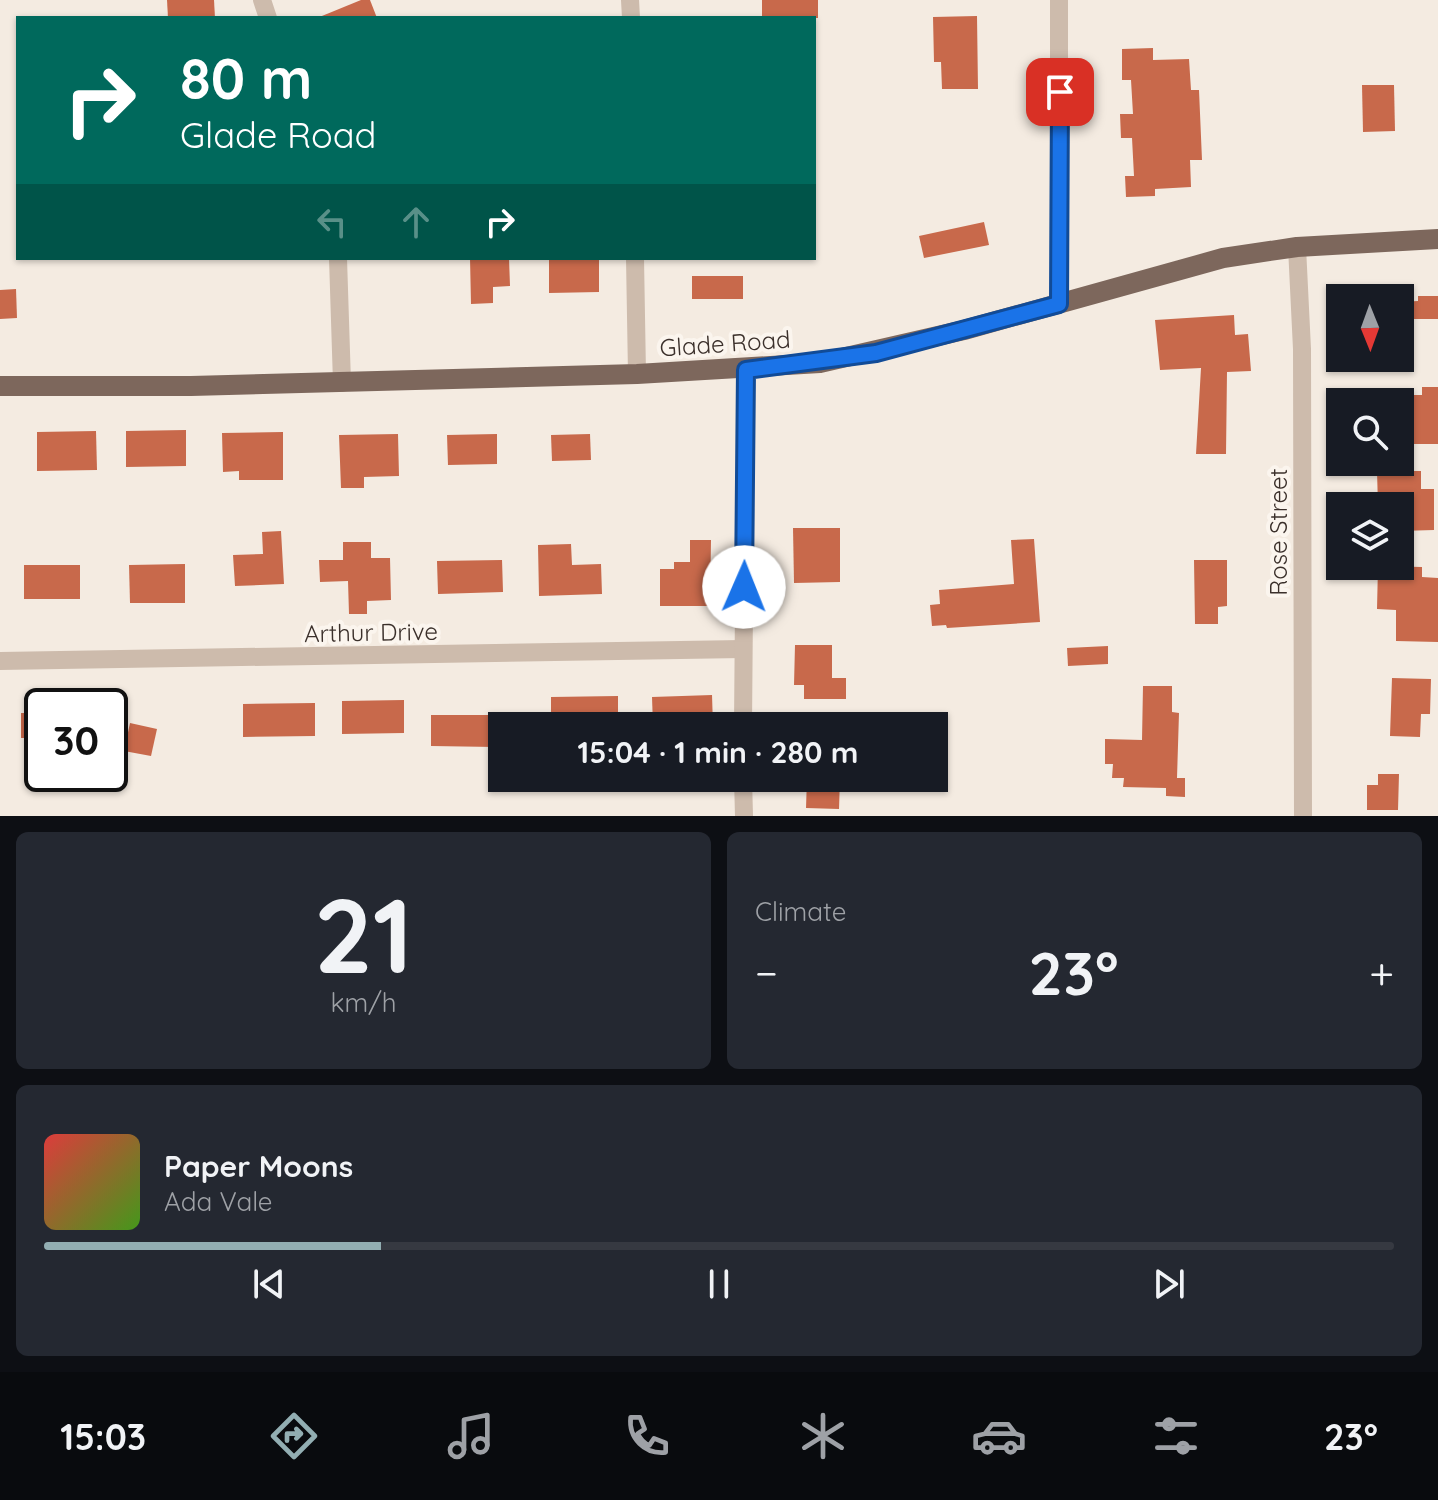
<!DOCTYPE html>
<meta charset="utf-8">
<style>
body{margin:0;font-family:Quicksand,sans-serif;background:#242831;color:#f1f3f6;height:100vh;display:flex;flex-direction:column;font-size:30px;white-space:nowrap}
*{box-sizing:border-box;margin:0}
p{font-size:26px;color:#9ea1a6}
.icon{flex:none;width:44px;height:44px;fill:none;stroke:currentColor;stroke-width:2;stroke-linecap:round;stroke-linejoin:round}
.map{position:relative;height:816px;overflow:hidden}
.drawer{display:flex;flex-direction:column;gap:16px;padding:16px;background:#0d0f14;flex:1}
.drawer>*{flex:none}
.top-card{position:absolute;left:16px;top:16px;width:800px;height:244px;border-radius:0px;box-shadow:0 2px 6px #0004;background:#00695c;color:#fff;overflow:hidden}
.needle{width:52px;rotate:179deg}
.buttons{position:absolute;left:1326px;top:284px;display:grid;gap:16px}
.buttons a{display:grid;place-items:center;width:88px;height:88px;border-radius:0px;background:#171b24;box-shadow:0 2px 6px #0004;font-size:40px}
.speed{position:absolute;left:24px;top:688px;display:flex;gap:16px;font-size:40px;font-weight:700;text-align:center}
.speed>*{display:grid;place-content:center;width:104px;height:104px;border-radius:50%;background:#171b24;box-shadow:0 2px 6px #0004;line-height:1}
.speed .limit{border:4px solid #111;border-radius:12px;background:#fff;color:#111}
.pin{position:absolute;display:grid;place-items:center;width:68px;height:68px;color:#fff;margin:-34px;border-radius:16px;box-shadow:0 4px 12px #0006}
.me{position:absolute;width:88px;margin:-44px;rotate:1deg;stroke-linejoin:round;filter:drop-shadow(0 0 6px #0008)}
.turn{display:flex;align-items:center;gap:28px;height:168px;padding:0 32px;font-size:36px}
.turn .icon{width:104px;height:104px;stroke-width:2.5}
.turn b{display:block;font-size:56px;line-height:68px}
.lanes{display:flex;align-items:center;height:76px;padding:0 32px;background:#0003;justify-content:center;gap:40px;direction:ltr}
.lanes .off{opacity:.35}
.big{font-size:60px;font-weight:800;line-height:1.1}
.drawer .widget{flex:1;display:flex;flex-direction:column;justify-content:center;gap:12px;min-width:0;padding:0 28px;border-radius:12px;background:#242831}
.drawer .dial{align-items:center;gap:0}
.dial b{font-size:104px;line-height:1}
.song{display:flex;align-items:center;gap:24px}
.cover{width:96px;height:96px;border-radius:12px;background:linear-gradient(135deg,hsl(0 70% 55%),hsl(100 70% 35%))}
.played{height:8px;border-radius:4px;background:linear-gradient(90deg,#92aeb2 25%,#363941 25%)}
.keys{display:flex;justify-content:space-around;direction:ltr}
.heat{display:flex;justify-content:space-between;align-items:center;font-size:44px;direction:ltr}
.drawer .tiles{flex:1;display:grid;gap:16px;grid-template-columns:1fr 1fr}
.widget:last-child{grid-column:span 2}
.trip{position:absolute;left:488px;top:712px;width:460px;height:80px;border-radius:0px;background:#171b24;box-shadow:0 2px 6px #0004;font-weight:800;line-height:80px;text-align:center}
.menu{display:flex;height:128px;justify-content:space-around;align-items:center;background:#090b0e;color:#9ea1a6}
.menu .icon{width:56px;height:56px}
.menu .active{color:#92aeb2}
.menu b{font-size:36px;color:#f1f3f6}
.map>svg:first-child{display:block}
</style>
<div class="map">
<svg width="1438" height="816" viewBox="0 0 1438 816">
<rect width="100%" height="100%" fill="#f4ebe1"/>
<g fill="#c8694b">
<polygon points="167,0 214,0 215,18 168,18"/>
<polygon points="361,0 370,0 377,18 317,18"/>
<rect x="762" y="0" width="56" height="18"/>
<polygon points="977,16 978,89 942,89 941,62 934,62 933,17"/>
<polygon points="1153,48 1153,60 1189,59 1191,90 1199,90 1202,160 1190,160 1191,187 1155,189 1155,196 1126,197 1125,176 1134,176 1132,138 1121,138 1120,114 1133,114 1131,80 1122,80 1122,49"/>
<polygon points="1362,85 1394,85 1395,131 1363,132"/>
<polygon points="984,222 989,245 924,258 919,236"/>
<polygon points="470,258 509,258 510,286 493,287 493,303 471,304"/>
<polygon points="549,258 599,258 599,292 549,293"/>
<rect x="692" y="276" width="51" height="23"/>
<polygon points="16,289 17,318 0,319 0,290"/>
<polygon points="1418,296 1438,296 1438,319 1414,319 1414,325 1400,325 1400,302 1418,301"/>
<polygon points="1234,315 1235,335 1248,334 1251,371 1227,372 1226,454 1196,454 1201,368 1160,370 1155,320"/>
<polygon points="1422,387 1438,387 1438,444 1400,444 1400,395 1422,395"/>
<polygon points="186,430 186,466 126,467 126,431"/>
<polygon points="96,431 97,470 37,471 37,432"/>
<polygon points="283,432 283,480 239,480 239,471 223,472 222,433"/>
<polygon points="398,434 399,476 364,477 364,488 341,488 339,435"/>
<polygon points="497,434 497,464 448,465 447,435"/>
<polygon points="590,434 591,460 552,461 551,435"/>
<polygon points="1377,471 1421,471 1421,489 1434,489 1434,530 1400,531 1400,506 1378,506"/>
<polygon points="793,528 840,528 840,582 794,583"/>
<polygon points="281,531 284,584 235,586 233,555 263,554 262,532"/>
<polygon points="1034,539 1040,622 947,628 946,625 932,626 930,605 940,604 939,590 1014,584 1011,540"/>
<polygon points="690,540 711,540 710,606 660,606 660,569 674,569 674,562 690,562"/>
<polygon points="343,542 371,542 371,558 390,558 391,600 367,601 367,614 349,614 348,581 320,582 319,560 343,560"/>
<polygon points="571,544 572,565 601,564 602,594 539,596 538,545"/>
<polygon points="502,560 503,592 438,594 437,561"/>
<polygon points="1194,560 1227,560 1227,606 1218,607 1218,624 1195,624"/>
<polygon points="185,564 185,603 130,603 129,565"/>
<rect x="24" y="565" width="56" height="34"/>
<polygon points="1378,566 1422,567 1422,577 1438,578 1438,642 1396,641 1396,610 1377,609"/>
<polygon points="795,645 832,645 832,678 846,678 846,699 804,699 804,685 794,685"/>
<polygon points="1108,646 1108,664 1068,666 1067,648"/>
<polygon points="1392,678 1431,679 1430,714 1421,714 1420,737 1390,736"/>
<polygon points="1143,686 1172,686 1172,712 1179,713 1177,778 1185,778 1185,797 1166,796 1166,788 1123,787 1124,778 1112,778 1113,764 1105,764 1105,739 1142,740"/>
<polygon points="712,695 713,726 653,726 652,697"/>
<polygon points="618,696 618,726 551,726 551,697"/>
<polygon points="404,700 404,733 342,734 342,701"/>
<polygon points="315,703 315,736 243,737 243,704"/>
<rect x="21" y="713" width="21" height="25"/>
<polygon points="431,715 495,715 495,747 431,746"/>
<polygon points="130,723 157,729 151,756 124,751"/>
<polygon points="1378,774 1399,774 1398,810 1367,810 1367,785 1378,785"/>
<polygon points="807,778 840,778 839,809 806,808"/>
</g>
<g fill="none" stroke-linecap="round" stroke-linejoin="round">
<g stroke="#cdbbac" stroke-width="18">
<polyline points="262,0 268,18"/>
<polyline points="630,0 631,18"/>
<polyline points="1297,247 1302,349 1303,816"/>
<polyline points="338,258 342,383"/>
<polyline points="635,258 637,374"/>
<polyline points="1059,304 1059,0"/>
<polyline points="0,661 743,649"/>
<polyline points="743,726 746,370"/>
<polyline points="743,778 744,816"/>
</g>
<polyline stroke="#7d675c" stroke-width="20" points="0,386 191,386 637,374 820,363 964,330 1223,258 1297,247 1438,239"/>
</g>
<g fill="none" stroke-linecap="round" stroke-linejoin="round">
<defs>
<polyline id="route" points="744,587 746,370 876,353 1059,304 1060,92"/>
</defs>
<use href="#route" stroke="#114b97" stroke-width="20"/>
<use href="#route" stroke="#1a73e8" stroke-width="14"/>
</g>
<g text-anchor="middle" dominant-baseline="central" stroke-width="8" stroke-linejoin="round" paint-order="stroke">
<g font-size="24" fill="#3b302b" stroke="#fbf5ee">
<text transform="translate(725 343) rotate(-4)">Glade Road</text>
<text transform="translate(1278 532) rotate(-90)">Rose Street</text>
<text transform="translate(371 632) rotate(-1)">Arthur Drive</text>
</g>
</g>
</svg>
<div class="buttons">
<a><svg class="needle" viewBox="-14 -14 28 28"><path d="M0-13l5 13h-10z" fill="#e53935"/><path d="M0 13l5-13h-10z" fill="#9ea1a6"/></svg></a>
<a><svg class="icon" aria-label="search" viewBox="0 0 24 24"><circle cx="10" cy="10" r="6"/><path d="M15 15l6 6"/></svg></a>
<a><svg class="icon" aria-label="layers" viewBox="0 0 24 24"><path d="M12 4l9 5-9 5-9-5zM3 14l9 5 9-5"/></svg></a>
</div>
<div class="speed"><div class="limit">30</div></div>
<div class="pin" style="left:1060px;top:92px;background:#d93025"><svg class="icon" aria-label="arrive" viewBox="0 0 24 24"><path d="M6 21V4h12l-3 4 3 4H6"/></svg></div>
<svg class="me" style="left:744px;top:587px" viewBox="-20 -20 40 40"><circle r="19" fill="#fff"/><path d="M0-13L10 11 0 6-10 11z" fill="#1a73e8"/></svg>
<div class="trip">15:04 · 1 min · 280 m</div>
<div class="top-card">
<div class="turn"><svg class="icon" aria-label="right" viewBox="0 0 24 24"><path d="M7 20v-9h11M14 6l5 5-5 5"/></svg><div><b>80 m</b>Glade Road</div></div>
<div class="lanes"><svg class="icon off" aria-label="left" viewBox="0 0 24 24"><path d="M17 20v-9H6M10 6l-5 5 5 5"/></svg><svg class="icon off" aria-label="ahead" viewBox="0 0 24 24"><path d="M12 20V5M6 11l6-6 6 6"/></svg><svg class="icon" aria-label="right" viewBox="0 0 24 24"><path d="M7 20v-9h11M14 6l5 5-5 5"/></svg></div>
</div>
</div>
<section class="drawer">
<div class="tiles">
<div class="widget dial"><b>21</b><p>km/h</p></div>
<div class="widget"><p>Climate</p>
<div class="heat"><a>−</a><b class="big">23°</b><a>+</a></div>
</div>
<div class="widget">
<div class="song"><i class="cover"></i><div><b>Paper Moons</b><p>Ada Vale</p></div></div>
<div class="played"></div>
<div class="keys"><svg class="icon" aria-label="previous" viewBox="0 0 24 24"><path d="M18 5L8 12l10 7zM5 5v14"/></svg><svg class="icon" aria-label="pause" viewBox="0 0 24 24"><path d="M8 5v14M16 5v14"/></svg><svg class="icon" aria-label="next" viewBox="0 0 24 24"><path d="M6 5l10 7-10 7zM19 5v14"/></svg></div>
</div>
</div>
</section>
<nav class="menu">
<b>15:03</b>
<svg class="icon active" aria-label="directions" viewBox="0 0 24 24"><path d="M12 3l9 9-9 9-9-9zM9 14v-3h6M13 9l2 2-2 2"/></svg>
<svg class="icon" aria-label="music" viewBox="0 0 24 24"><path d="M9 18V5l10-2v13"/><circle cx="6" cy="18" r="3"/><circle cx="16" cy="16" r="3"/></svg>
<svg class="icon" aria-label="phone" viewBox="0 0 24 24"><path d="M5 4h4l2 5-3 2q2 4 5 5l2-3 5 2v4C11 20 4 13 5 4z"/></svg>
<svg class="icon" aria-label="climate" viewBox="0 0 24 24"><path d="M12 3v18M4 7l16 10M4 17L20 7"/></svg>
<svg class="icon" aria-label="car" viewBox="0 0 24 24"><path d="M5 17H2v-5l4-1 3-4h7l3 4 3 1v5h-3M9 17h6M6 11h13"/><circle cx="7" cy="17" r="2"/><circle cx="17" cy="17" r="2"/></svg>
<svg class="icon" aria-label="filters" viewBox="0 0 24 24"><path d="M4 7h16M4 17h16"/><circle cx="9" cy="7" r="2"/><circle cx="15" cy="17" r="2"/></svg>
<b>23°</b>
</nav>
